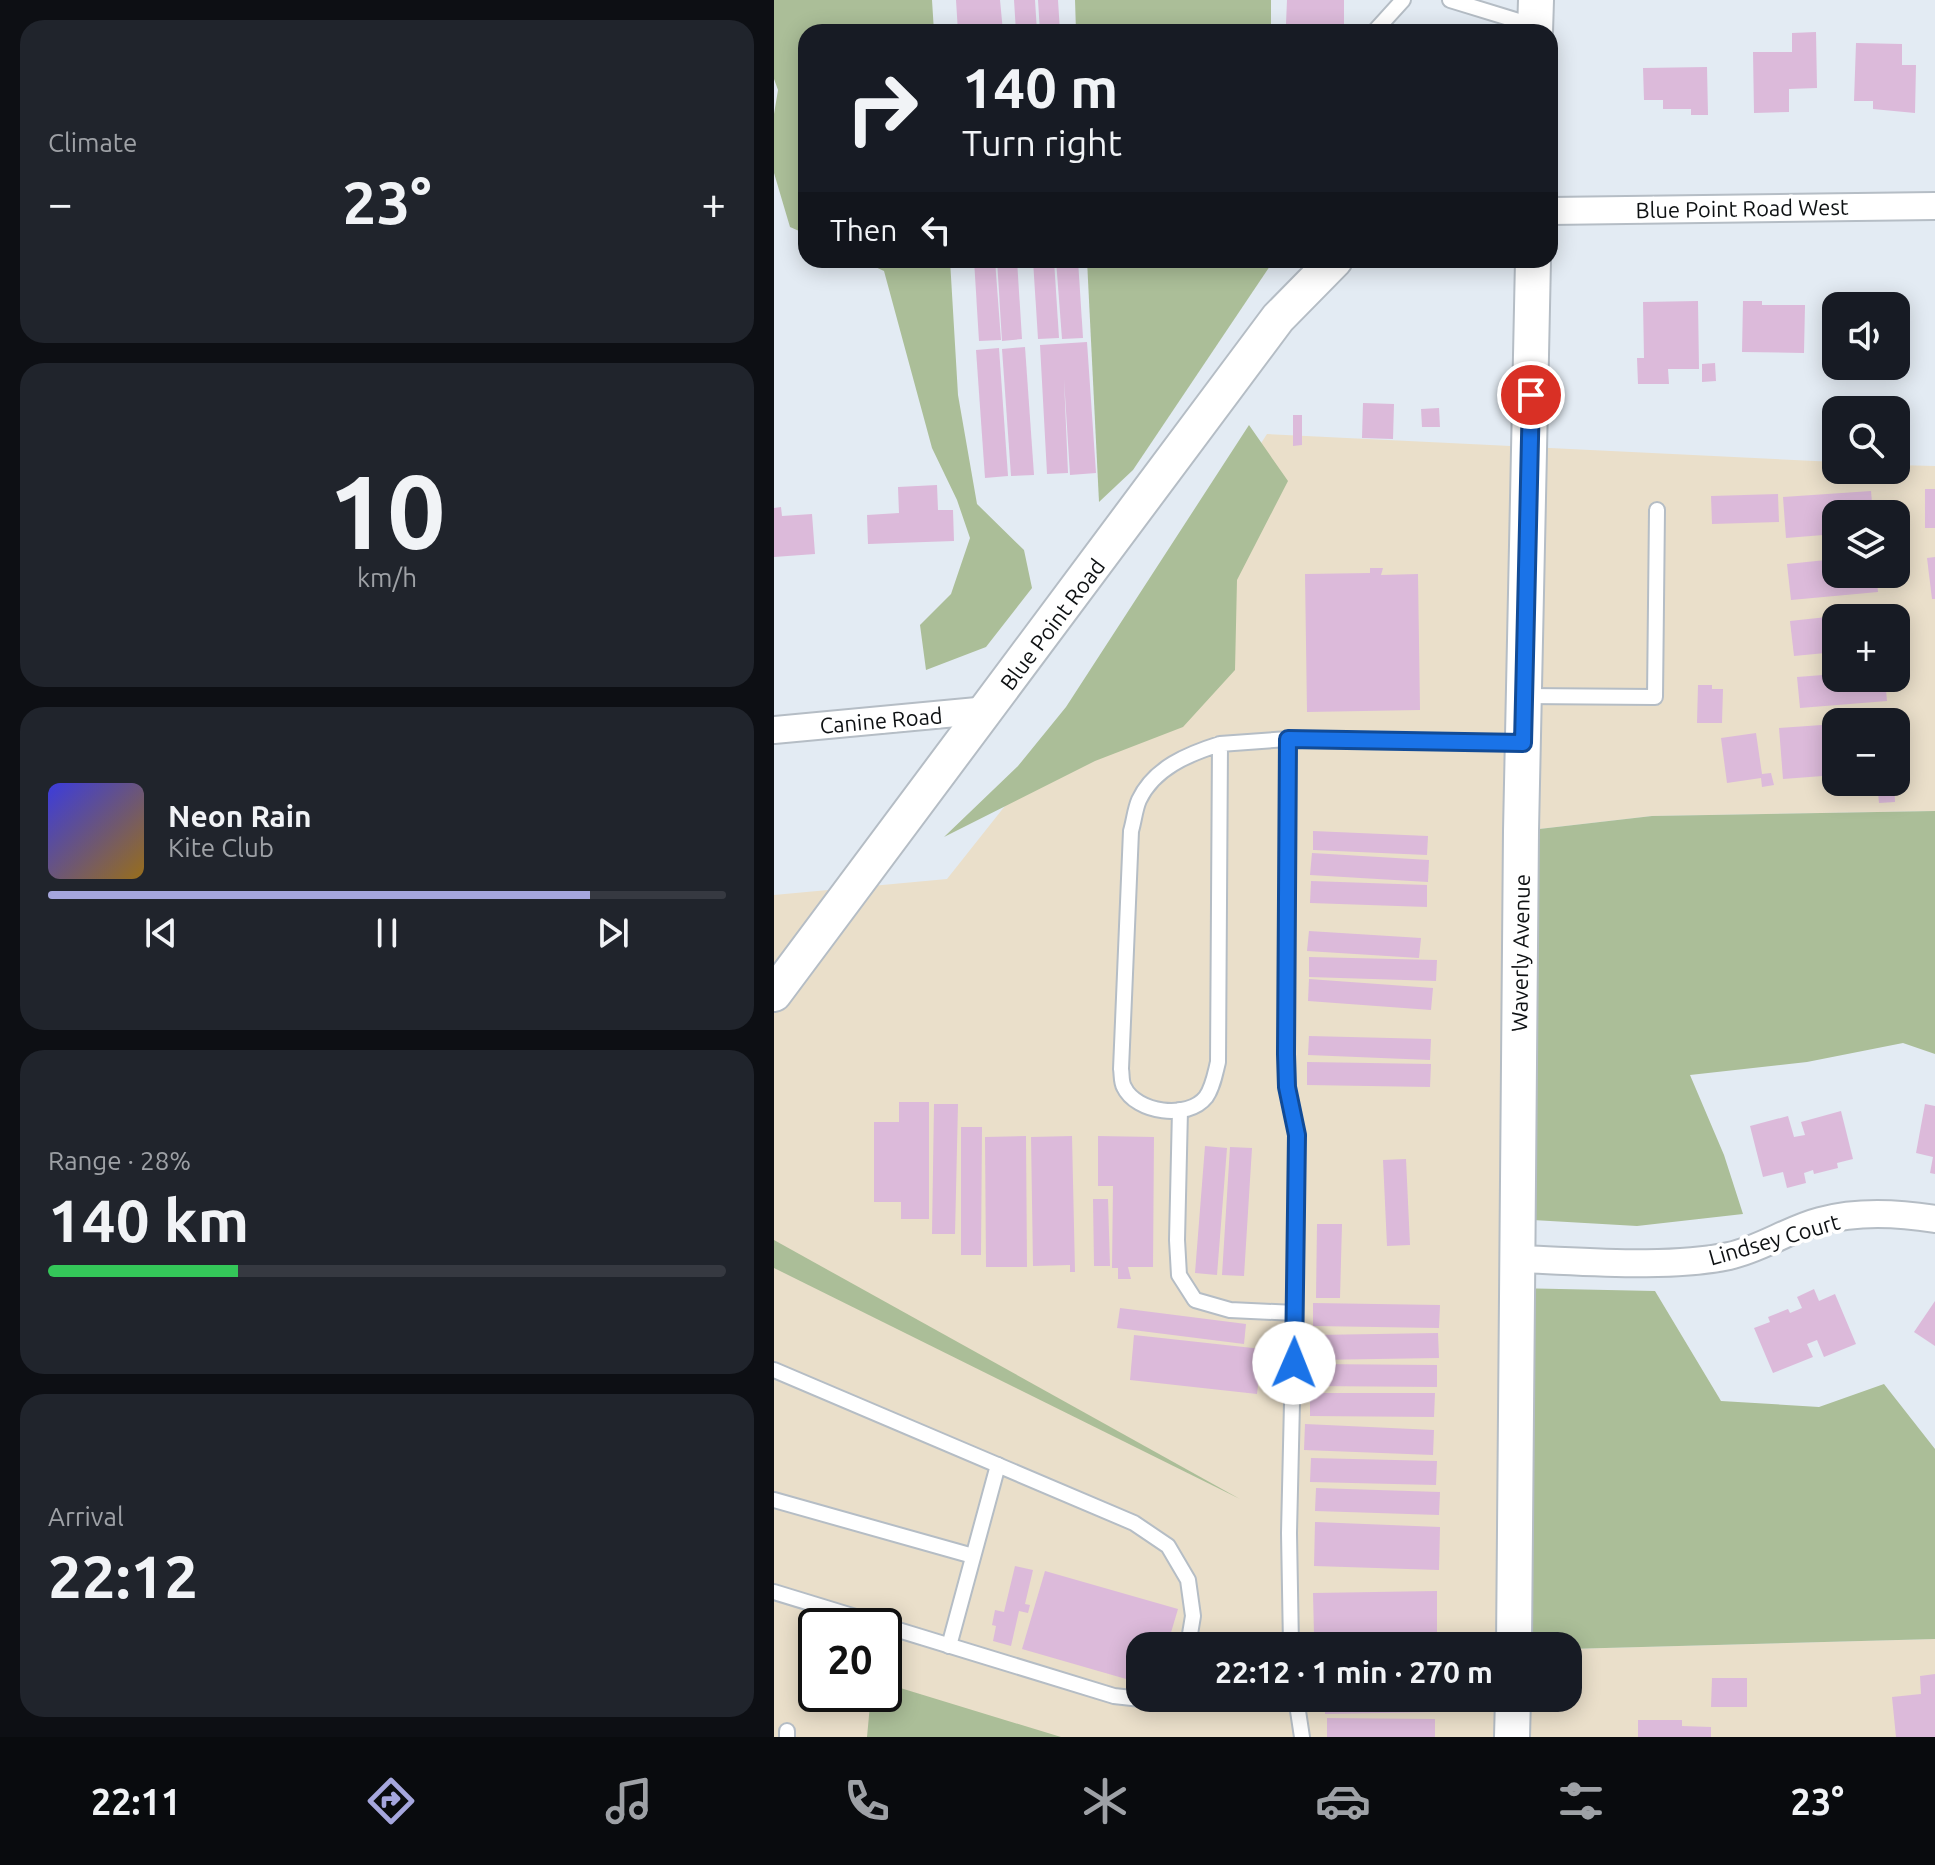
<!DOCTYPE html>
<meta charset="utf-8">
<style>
body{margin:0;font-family:Ubuntu,sans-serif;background:#20242c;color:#f1f3f6;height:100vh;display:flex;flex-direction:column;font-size:30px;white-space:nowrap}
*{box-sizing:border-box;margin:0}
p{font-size:26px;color:#9ea1a6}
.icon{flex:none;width:44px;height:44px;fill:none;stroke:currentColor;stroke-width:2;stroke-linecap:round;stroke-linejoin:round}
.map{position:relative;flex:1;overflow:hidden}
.side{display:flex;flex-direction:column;gap:20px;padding:20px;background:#0d0f14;width:774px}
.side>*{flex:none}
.guide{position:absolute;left:24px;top:24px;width:760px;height:244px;border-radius:24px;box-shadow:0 4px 20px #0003;background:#171b24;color:#f1f3f6;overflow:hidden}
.controls{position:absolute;left:1048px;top:292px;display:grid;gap:16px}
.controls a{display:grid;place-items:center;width:88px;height:88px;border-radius:16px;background:#171b24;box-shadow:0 4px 20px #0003;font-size:40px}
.speed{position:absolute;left:24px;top:1608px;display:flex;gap:16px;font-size:40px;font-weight:700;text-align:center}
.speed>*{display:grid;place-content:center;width:104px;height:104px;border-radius:50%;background:#171b24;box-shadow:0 4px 20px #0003;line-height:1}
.speed .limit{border:4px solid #111;border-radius:12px;background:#fff;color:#111}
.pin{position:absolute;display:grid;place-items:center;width:68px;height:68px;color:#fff;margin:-34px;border:4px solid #fff;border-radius:50%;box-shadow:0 2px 8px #0007}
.me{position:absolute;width:88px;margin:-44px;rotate:1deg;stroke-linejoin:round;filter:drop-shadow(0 0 6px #0008)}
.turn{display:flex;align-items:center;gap:28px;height:168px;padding:0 32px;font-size:36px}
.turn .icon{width:104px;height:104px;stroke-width:2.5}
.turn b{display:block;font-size:56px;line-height:68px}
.then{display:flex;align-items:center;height:76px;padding:0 32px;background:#0003;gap:16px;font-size:30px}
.big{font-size:60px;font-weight:600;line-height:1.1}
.side .tile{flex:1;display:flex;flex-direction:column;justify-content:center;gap:12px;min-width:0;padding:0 28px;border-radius:24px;background:#20242c}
.side .dial{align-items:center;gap:0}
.dial b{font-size:104px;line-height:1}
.song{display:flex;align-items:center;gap:24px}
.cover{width:96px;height:96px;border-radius:12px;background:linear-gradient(135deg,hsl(240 70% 55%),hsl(40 70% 35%))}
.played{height:8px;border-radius:4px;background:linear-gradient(90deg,#a5a6dd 80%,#363941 80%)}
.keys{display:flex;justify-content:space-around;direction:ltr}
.heat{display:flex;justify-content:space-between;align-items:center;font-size:44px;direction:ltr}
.charge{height:12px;border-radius:6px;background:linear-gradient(90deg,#34c759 28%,#363941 0)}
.trip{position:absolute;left:352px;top:1632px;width:456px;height:80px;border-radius:24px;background:#171b24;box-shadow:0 4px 20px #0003;font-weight:600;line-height:80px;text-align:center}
.menu{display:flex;height:128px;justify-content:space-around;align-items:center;background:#090b0e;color:#9ea1a6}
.menu .icon{width:56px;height:56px}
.menu .current{color:#a5a6dd}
.menu b{font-size:36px;color:#f1f3f6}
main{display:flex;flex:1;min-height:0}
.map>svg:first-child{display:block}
</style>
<main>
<section class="side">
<div class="tile"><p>Climate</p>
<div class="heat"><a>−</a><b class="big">23°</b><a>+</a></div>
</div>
<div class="tile dial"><b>10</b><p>km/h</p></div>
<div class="tile">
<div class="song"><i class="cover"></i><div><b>Neon Rain</b><p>Kite Club</p></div></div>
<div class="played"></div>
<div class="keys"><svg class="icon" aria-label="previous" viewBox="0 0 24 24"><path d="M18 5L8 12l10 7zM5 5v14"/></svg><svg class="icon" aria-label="pause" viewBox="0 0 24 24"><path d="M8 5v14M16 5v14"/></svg><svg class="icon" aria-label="next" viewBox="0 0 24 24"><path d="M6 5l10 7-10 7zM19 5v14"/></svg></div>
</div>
<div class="tile"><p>Range · 28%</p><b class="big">140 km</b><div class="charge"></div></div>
<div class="tile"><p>Arrival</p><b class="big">22:12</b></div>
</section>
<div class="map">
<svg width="1161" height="1737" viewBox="0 0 1161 1737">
<rect width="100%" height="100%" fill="#e3ebf3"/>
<path fill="#eadfca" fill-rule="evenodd" d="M493,434L1062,462V470H1122V465L1161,466V811L878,816L747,831L740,1646H366V1698H794V1649L1161,1639V1737H0V895L173,879L349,657ZM1062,514H1122V574H1062ZM1062,618H1122V678H1062ZM1062,722H1122V782H1062ZM42,1626H110V1694H42Z"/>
<g fill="#abbe98">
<polygon points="0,0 158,0 160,32 32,32 32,234 16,227 0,173 0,114 4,90 0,79"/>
<polygon points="301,0 497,0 497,32 302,32"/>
<polygon points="86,260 176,260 184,395 203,504 250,550 258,588 212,647 152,670 146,625 177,594 196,538 183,500 158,448 110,271"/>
<polygon points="313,260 500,260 359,470 325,502"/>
<polygon points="475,425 514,481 463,580 461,670 409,727 321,761 170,837 244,766 292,707"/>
<polygon points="1161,811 1161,1054 1129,1043 1033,1062 916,1075 950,1155 969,1214 863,1226 743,1219 747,831 878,816"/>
<polygon points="0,1240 466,1499 0,1268"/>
<polygon points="742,1288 881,1291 947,1401 1045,1407 1110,1384 1161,1449 1161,1639 794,1649 794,1646 740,1646"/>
<polygon points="110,1683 287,1737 93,1737 97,1694 110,1694"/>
</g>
<g fill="#dcbada">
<polygon points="182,0 226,0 229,32 184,32"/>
<polygon points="240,0 261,0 263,32 242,32"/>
<polygon points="264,0 284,0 286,32 266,32"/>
<polygon points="513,0 570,0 570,25 512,24"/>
<polygon points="1042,32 1043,88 1015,89 1015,112 980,113 979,52 1018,52 1018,33"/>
<polygon points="1082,43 1128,44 1128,65 1142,65 1141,113 1099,109 1099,101 1080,101"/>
<polygon points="933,67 934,115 917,115 917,109 889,109 889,100 870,100 869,68"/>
<polygon points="200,260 221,260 227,340 205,341"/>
<polygon points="223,260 243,260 248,339 228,341"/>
<polygon points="259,260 280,260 285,338 264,339"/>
<polygon points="282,260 304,260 309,338 288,339"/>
<polygon points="924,301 925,369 894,369 895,384 864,384 863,358 870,358 869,302"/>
<polygon points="969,301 988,301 988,305 1031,305 1030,353 968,352"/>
<polygon points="1117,301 1131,301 1133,352 1122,352 1122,306 1117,306"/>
<polygon points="313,342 322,473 296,475 290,379 294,473 273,474 266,345"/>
<polygon points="251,347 260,475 237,476 228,349"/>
<polygon points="225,348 234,476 211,478 202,350"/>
<polygon points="941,363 942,381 928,382 928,364"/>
<polygon points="589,403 620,404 619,439 588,438"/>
<polygon points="665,408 666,427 648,427 647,409"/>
<polygon points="519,415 528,415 528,445 519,446"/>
<polygon points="163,485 164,510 179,510 180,541 94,544 93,515 125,513 124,487"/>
<rect x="1151" y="489" width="10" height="39"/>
<polygon points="1097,491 1099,514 1062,514 1062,534 1012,538 1009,497"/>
<polygon points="1004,494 1005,522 938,524 937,496"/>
<polygon points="7,507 8,516 38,514 41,554 0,557 0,508"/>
<polygon points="1161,557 1161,599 1158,599 1153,558"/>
<polygon points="1062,559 1062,574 1102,574 1104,592 1017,600 1013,564"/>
<polygon points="596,568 609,568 607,575 644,574 646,710 533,712 531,574 596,573"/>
<polygon points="1103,612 1104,618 1062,618 1062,616"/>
<polygon points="1062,616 1062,652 1020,656 1016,621"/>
<polygon points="1062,674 1062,678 1111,678 1113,701 1026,708 1023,677"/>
<polygon points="924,685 938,685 938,689 949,689 948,723 923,723"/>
<polygon points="1062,724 1062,775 1009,779 1005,728"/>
<polygon points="982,733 988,774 997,773 1000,785 988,787 987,778 953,783 947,738"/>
<polygon points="1103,782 1120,782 1121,802 1105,803"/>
<polygon points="539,831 654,836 653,855 539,850"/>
<polygon points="538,853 655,860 654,882 536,875"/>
<polygon points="537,881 653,885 653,907 536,903"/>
<polygon points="535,931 647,938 645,958 533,951"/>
<polygon points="535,957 663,960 662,981 535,977"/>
<polygon points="535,979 659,988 657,1010 534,1001"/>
<polygon points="535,1036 657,1039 656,1060 534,1055"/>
<polygon points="533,1062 657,1064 656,1087 533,1085"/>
<polygon points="125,1102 155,1102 155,1219 127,1219 127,1202 100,1202 100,1122 125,1122"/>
<polygon points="160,1104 184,1104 181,1234 158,1234"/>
<polygon points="1151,1104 1161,1106 1161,1174 1156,1173 1159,1157 1142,1153"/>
<polygon points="1067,1111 1079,1159 1063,1163 1064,1168 1040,1174 1039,1170 1030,1173 1032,1183 1013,1188 1009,1172 989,1177 976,1126 1014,1116 1020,1137 1031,1135 1027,1122"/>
<polygon points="187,1127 208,1127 207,1255 187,1255"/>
<polygon points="252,1136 253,1267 212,1267 211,1137"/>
<polygon points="298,1136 301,1272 296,1272 296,1265 259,1266 257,1137"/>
<polygon points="324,1136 380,1137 379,1267 354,1267 357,1279 344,1279 344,1268 338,1268 339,1186 324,1186"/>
<polygon points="431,1146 453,1148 443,1275 421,1273"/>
<polygon points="456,1147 478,1148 470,1276 448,1275"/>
<polygon points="632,1159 636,1245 613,1246 609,1160"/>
<polygon points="319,1199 334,1199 336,1266 320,1266"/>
<polygon points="543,1224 568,1224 566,1298 542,1298"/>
<polygon points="1040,1289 1045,1301 1061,1294 1082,1344 1050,1357 1043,1340 1033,1344 1039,1357 999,1373 980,1328 996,1322 994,1317 1014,1309 1016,1313 1028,1308 1023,1297"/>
<polygon points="1161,1301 1161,1346 1140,1332"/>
<polygon points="539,1303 666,1305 665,1328 539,1326"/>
<polygon points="346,1308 472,1324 470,1344 343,1328"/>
<polygon points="664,1333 665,1358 541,1360 541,1335"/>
<polygon points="360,1335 488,1349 483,1394 356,1380"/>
<polygon points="537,1364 663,1365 663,1387 537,1386"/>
<polygon points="536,1393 661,1393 660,1417 536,1416"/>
<polygon points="531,1424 660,1430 659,1455 530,1450"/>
<polygon points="537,1458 663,1461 662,1485 536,1482"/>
<polygon points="542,1488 666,1492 665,1515 541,1511"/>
<polygon points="541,1522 666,1527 665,1570 540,1566"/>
<polygon points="241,1566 259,1570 251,1604 256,1605 254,1613 245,1611 237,1646 219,1641 222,1626 218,1625 221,1610 230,1612"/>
<polygon points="271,1571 404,1609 393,1646 366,1646 366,1683 248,1649"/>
<polygon points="663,1591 663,1633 540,1635 539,1593"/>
<polygon points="1161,1674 1161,1737 1122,1737 1118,1697 1147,1694 1146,1676"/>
<polygon points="938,1678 973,1678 973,1707 937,1707"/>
<polygon points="551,1698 662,1698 662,1712 551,1714"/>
<polygon points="553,1718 661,1719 661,1737 553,1737"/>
<polygon points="864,1720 908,1720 908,1726 937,1727 937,1737 864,1737"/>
</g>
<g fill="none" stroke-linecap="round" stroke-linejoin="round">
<defs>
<g id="service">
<polyline points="676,0 761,26"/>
<polyline points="600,32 629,0"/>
<polyline points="750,696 881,697 883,510"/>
<polyline points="514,739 512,1054 513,1087 523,1135 523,1185 515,1533 517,1646"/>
<path d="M446,744C414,754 380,768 365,800C361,809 360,821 357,831L347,1069C348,1074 347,1082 350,1087C362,1113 414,1120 432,1097C439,1087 441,1074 444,1062L446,744L514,739L749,743"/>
<polyline points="406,1110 403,1240 405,1275 421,1300 456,1310 521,1313"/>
<polyline points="0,1370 360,1523 394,1546 414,1580 419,1616 414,1646"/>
<polyline points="0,1500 199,1556"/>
<polyline points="0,1592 340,1696 376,1700 380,1698"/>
<polyline points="175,1646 224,1465"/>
<polyline points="522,1698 528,1737"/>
<polyline points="13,1737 13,1731"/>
</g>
<g id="minor">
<polyline points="776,211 1161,206"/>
<polyline points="0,730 214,710"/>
<path d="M743,1259C807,1261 893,1269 955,1256C987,1249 1015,1229 1046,1221C1083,1211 1124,1213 1161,1219"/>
</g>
<g id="tertiary">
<polyline points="761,32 762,0"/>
<polyline points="0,994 504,318 561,260"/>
<polyline points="740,1646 747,831 759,260"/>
<polyline points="738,1737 739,1698"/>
</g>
</defs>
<use href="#service" stroke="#b5bdc5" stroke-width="18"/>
<use href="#minor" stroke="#b5bdc5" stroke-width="30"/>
<use href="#tertiary" stroke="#b5bdc5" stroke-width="38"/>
<use href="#service" stroke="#fff" stroke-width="14"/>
<use href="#minor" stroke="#fff" stroke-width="26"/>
<use href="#tertiary" stroke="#fff" stroke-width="34"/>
</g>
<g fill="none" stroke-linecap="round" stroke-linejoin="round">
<defs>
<polyline id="route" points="520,1363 523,1135 513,1087 512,1054 514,739 749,743 757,395"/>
</defs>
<use href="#route" stroke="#114b97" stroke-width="20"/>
<use href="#route" stroke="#1a73e8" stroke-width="14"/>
</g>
<g text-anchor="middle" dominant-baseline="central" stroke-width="8" stroke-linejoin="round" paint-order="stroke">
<g font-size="22" fill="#0e1113" stroke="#fff">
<text transform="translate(968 208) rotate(-1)">Blue Point Road West</text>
<text transform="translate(278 624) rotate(-53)">Blue Point Road</text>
<text transform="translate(107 720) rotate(-5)">Canine Road</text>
<text transform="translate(746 953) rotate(-89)">Waverly Avenue</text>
<text transform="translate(1000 1239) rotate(-16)">Lindsey Court</text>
</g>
</g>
</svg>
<div class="controls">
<a><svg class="icon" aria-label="sound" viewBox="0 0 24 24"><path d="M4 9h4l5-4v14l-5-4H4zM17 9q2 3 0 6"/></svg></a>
<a><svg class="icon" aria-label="search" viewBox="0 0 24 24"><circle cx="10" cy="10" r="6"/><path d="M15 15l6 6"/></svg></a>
<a><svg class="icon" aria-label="layers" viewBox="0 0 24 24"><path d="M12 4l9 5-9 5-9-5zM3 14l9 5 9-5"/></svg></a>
<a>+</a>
<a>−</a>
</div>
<div class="speed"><div class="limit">20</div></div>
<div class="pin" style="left:757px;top:395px;background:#d93025"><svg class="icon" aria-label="arrive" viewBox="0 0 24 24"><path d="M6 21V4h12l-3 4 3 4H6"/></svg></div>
<svg class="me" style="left:520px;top:1363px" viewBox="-20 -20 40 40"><circle r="19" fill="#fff"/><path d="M0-13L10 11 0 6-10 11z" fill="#1a73e8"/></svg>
<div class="trip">22:12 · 1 min · 270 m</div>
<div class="guide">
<div class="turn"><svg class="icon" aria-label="right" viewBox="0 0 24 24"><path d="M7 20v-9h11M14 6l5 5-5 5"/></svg><div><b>140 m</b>Turn right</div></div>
<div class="then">Then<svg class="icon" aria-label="left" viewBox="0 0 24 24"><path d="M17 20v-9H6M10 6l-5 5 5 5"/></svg></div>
</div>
</div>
</main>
<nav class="menu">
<b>22:11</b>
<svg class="icon current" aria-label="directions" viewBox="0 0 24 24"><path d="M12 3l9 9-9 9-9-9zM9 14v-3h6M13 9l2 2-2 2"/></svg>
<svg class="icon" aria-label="music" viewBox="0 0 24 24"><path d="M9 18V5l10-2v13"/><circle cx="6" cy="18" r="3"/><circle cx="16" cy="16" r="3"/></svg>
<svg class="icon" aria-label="phone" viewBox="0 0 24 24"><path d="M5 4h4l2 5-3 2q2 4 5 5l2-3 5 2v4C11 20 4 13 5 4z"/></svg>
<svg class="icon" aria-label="climate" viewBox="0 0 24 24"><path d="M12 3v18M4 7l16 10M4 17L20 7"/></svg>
<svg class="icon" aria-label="car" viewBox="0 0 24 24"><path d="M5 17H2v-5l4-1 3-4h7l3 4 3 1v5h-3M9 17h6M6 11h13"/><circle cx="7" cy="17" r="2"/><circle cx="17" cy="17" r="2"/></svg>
<svg class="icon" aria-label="filters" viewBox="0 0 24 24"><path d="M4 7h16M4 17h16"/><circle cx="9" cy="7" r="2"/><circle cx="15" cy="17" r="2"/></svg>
<b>23°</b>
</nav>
